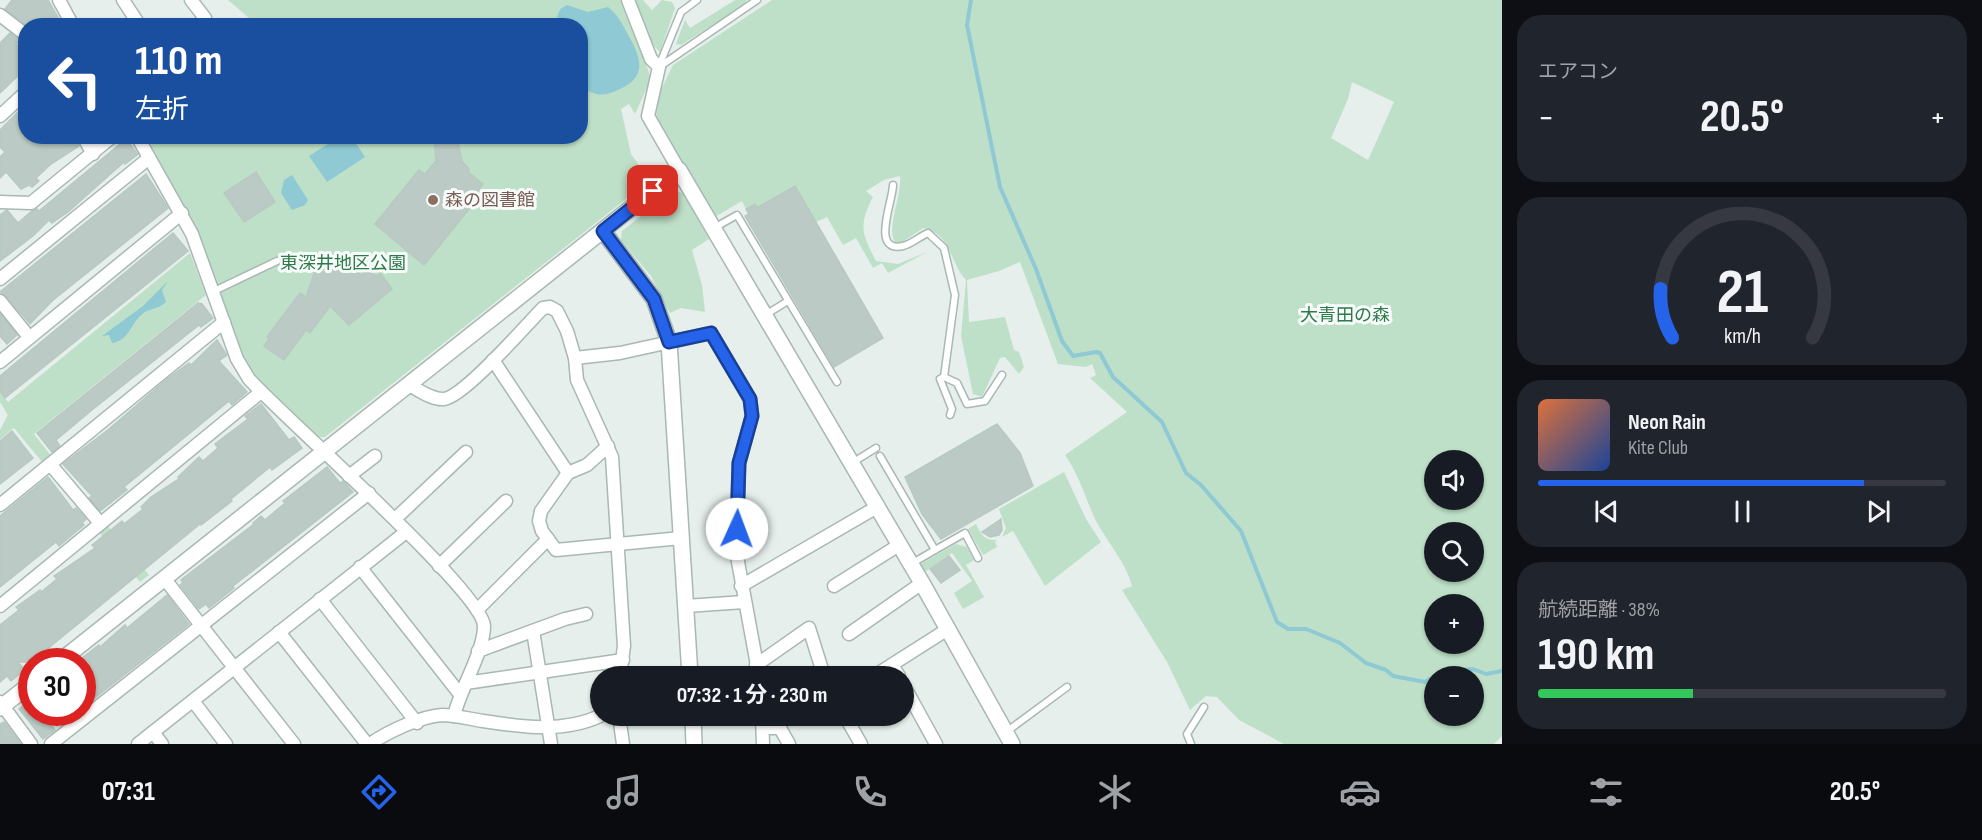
<!DOCTYPE html>
<html lang="ja">
<meta charset="utf-8">
<style>
body{margin:0;font-family:"Sofia Sans Condensed","Noto Sans JP",sans-serif;background:#20242c;color:#f1f3f6;height:100vh;display:flex;flex-direction:column;font-size:22px;white-space:nowrap}
*{box-sizing:border-box;margin:0}
p{font-size:20px;color:#9ea1a6}
.icon{flex:none;width:33px;height:33px;fill:none;stroke:currentColor;stroke-width:2;stroke-linecap:round;stroke-linejoin:round}
.map{position:relative;flex:1;overflow:hidden}
.sheet{display:flex;flex-direction:column;gap:15px;padding:15px;background:#0d0f14;width:480px}
.sheet>*{flex:none}
.banner{position:absolute;left:18px;top:18px;width:570px;height:126px;border-radius:24px;box-shadow:0 2px 4px #0004;background:#1a4fa0;color:#fff;overflow:hidden}
.controls{position:absolute;left:1424px;top:450px;display:grid;gap:12px}
.controls a{display:grid;place-items:center;width:60px;height:60px;border-radius:50%;background:#171b24;box-shadow:0 2px 4px #0004;font-size:30px}
.speed{position:absolute;left:18px;top:648px;display:flex;gap:12px;font-size:30px;font-weight:700;text-align:center}
.speed>*{display:grid;place-content:center;width:78px;height:78px;border-radius:50%;background:#171b24;box-shadow:0 2px 4px #0004;line-height:1}
.speed .limit{border:9px solid #d22;background:#fff;color:#111}
.pin{position:absolute;display:grid;place-items:center;width:51px;height:51px;color:#fff;margin:-26px;border-radius:12px;box-shadow:0 3px 9px #0006}
.me{position:absolute;width:66px;margin:-33px;rotate:2deg;stroke-linejoin:round;filter:drop-shadow(0 0 4px #0008)}
.turn{display:flex;align-items:center;gap:21px;height:126px;padding:0 18px;font-size:27px}
.turn .icon{width:78px;height:78px;stroke-width:2.5}
.turn b{display:block;font-size:42px;line-height:51px}
.big{font-size:45px;font-weight:700;line-height:1.1}
.sheet .tile{flex:1;display:flex;flex-direction:column;justify-content:center;gap:9px;min-width:0;padding:0 21px;border-radius:24px;background:#20242c}
.sheet .dial{align-items:center;gap:0}
.dial svg{height:156px;overflow:visible;fill:none;stroke:#363941;stroke-width:7;stroke-linecap:round;text-anchor:middle}
.dial text{fill:#f1f3f6;stroke:none}
.song{display:flex;align-items:center;gap:18px}
.cover{width:72px;height:72px;border-radius:9px;background:linear-gradient(135deg,hsl(20 70% 55%),hsl(220 70% 35%))}
.played{height:6px;border-radius:3px;background:linear-gradient(90deg,#2563eb 80%,#363941 80%)}
.keys{display:flex;justify-content:space-around;direction:ltr}
.heat{display:flex;justify-content:space-between;align-items:center;font-size:33px;direction:ltr}
.charge{height:9px;border-radius:4px;background:linear-gradient(90deg,#34c759 38%,#363941 0)}
.trip{position:absolute;left:590px;top:666px;width:324px;height:60px;border-radius:30px;background:#171b24;box-shadow:0 2px 4px #0004;font-weight:700;line-height:60px;text-align:center}
.dock{display:flex;height:96px;justify-content:space-around;align-items:center;background:#090b0e;color:#9ea1a6}
.dock .icon{width:42px;height:42px}
.dock .current{color:#2563eb}
.dock b{font-size:27px;color:#f1f3f6}
main{display:flex;flex:1;min-height:0}
.map>svg:first-child{display:block}
</style>
<main>
<div class="map">
<svg width="1502" height="744" viewBox="0 0 1502 744">
<rect width="100%" height="100%" fill="#e6efeb"/>
<g fill="#bfe0c8" fill-rule="evenodd">
<polygon points="228,0 620,0 649,72 650,81 635,114 629,104 621,109 631,154 650,180 325,437 316,437 253,375 244,358 190,215 149,146 161,136 580,136 580,26 242,25 249,18"/>
<polygon points="633,0 643,0 652,10 662,0 672,2 675,8 660,52 651,43"/>
<polygon points="735,0 747,0 744,5 681,45 676,44 685,20 690,28"/>
<path d="M772,0H1502V736L1494,744H1284L1239,720L1217,697L1206,696L1190,710L1167,662L1122,590L1132,586C1126,562 1107,542 1095,519C1085,497 1079,475 1065,455L1127,412L1090,378L1096,375L1092,364L1086,367L1058,364L1020,262L999,271L967,280L969,322L1005,317L1014,350L1019,352L1024,367L1019,374L1005,357L1000,358L982,397L973,394L961,336L966,280C949,262 952,234 923,228L901,243L895,242C886,227 902,197 900,176L884,180L866,191L873,197C858,226 862,234 876,261L898,264L927,252L888,273L882,263L873,268L856,238L843,245L827,217L816,222L795,186L757,208L754,204L746,209L742,201L715,217L656,119L659,94L673,65ZM1352,82L1394,102L1368,160L1331,138L1348,99ZM1434,460H1473V500H1434ZM1434,532H1473V572H1434ZM1434,604H1473V644H1434ZM1434,676H1473V716H1434Z"/>
<polygon points="673,191 683,193 709,239 692,250 702,285 705,312 681,308 670,313 651,276 621,240 622,231"/>
<polygon points="190,253 206,295 34,434 51,456 43,463 14,428 0,439 0,430 8,415 0,402 0,392 8,402"/>
<polygon points="1064,472 1086,519 1101,542 1045,586 1013,531 1002,537 1006,528 999,509"/>
<path d="M976,524C981,534 984,541 997,540L995,542L997,547L983,555L968,529Z"/>
<polygon points="107,525 149,575 140,582 99,532"/>
<polygon points="956,544 967,547 974,560 966,565 984,597 963,609 954,593 972,581 952,553 923,573 919,565"/>
</g>
<g fill="#8ec9d4">
<path d="M567,5L588,12L608,7C617,14 622,23 627,33C641,57 649,77 618,90C603,97 594,96 581,86L580,26L558,25C557,16 557,9 567,5Z"/>
<polygon points="352,137 365,157 327,182 309,156 339,137"/>
<polygon points="292,175 308,200 305,205 292,210 281,193 284,180"/>
<path d="M168,281L162,290L166,302C158,310 147,308 140,316C130,326 128,341 112,343L109,335L102,336L143,306Z"/>
</g>
<g fill="none" stroke-linecap="round" stroke-linejoin="round">
<polyline stroke="#8ec9d4" stroke-width="4" points="971,0 967,25 1000,187 1036,269 1062,341 1073,356 1096,352 1100,353 1113,377 1162,422 1186,473 1201,485 1241,531 1277,622 1288,629 1306,629 1340,643 1366,663 1386,670 1393,676 1425,682 1442,672 1473,669 1486,674 1502,671"/>
</g>
<g fill="#bbcac4" stroke="#b8c9c2" stroke-width="1.5">
<polygon points="12,0 48,0 63,26 27,26 5,9"/>
<polygon points="10,33 20,41 16,44 26,55 26,68 0,93 0,43"/>
<polygon points="26,104 26,136 75,136 79,146 51,164 36,178 39,181 32,187 29,185 21,189 6,172 0,178 0,157 5,152 0,147 0,130"/>
<polygon points="457,136 462,161 469,169 468,172 483,184 467,206 469,209 424,265 375,224 419,170 425,174 436,161 434,138"/>
<polygon points="126,139 138,154 125,164 124,162 68,212 52,223 49,220 33,236 0,261 0,215 7,210 18,223 32,211 37,209 39,211"/>
<polygon points="256,172 275,202 244,222 224,193"/>
<polygon points="146,174 168,208 52,301 30,324 6,296 0,292"/>
<polygon points="795,186 883,338 834,367 745,216 749,214 746,209 755,204 757,208"/>
<polygon points="173,233 188,251 5,398 0,391 0,376"/>
<polygon points="331,253 361,275 368,271 377,276 380,273 392,289 349,325 330,306 310,333 306,330 284,360 264,346 269,339 267,337 300,293 306,297 318,262"/>
<polygon points="198,303 202,304 213,318 201,327 199,325 92,410 56,440 60,446 52,452 37,433"/>
<polygon points="0,314 17,335 7,344 0,336"/>
<polygon points="217,340 227,355 219,361 247,392 232,405 229,401 124,487 127,490 100,511 89,498 92,496 63,464 109,429 167,379 189,363 191,365"/>
<polygon points="261,404 289,440 294,437 302,448 272,470 270,467 231,499 232,501 201,525 200,524 40,655 41,657 36,662 18,662 25,670 11,681 7,676 0,682 0,625 19,610 16,607 40,590 41,592 57,579 54,576 95,548 92,545 122,521 124,524 143,509 141,507 151,497 179,479 178,477 199,457 203,461 218,448 215,444 248,419 245,416"/>
<polygon points="997,424 1020,453 1033,486 941,539 922,514 905,477"/>
<polygon points="12,431 33,458 0,484 0,441"/>
<polygon points="327,467 340,483 343,481 353,492 233,586 234,588 209,608 206,604 199,609 180,585 183,583 181,580 254,524 253,523 261,516 265,520 285,503 283,501"/>
<polygon points="48,477 73,510 76,508 86,519 82,523 84,525 59,546 56,542 0,587 0,516"/>
<polygon points="1001,519 1002,530 999,535 990,537 982,532"/>
<polygon points="949,556 960,570 941,583 930,569"/>
<polygon points="167,595 189,624 82,708 82,658 99,645 100,647 125,625 127,628"/>
<polygon points="32,699 32,712 41,712 55,730 43,739 19,709"/>
<polygon points="4,722 21,744 0,744 0,724"/>
</g>
<g fill="none" stroke-linecap="round" stroke-linejoin="round">
<defs>
<g id="service">
<polyline points="659,66 681,12 697,0"/>
<polyline points="659,67 757,0"/>
<path d="M893,185C893,201 870,253 903,246C912,244 920,236 928,233L944,248L955,295L944,377"/>
<polyline points="714,228 737,215 837,382"/>
<polyline points="212,292 277,261"/>
<polyline points="765,315 788,301"/>
<polyline points="950,415 952,409 940,379 944,377 957,383 967,404 985,401 1002,375"/>
<polyline points="880,456 935,550 911,564"/>
<polyline points="852,463 876,448"/>
<polyline points="935,550 965,533 978,558"/>
<polyline points="1006,732 1067,687"/>
<polyline points="1191,744 1187,734 1204,707"/>
</g>
<g id="minor">
<polyline points="59,0 73,26"/>
<polyline points="123,0 140,26"/>
<polyline points="191,0 205,18 197,26"/>
<polyline points="628,0 651,59 659,67 648,116 679,170"/>
<polyline points="0,15 26,35"/>
<polyline points="0,116 26,92"/>
<polyline points="83,136 93,154"/>
<path d="M137,136L192,234L237,359L249,379C283,417 483,592 484,626C484,652 460,689 454,716"/>
<polyline points="0,202 31,203 113,136"/>
<polyline points="0,279 149,158"/>
<polyline points="0,301 29,337"/>
<polyline points="575,358 620,353 711,333 750,399 752,416 739,463 736,551 759,676"/>
<polyline points="493,360 568,473"/>
<polyline points="0,362 182,213"/>
<path d="M409,385C419,390 432,400 444,399C465,396 526,325 543,308L550,307L557,311L567,331L575,358L577,380L612,457L624,646L620,676"/>
<polyline points="608,446 587,465 568,473 541,511 539,521 542,531 556,550 681,538"/>
<polyline points="50,464 100,523"/>
<polyline points="349,476 375,456"/>
<polyline points="0,505 224,322"/>
<polyline points="395,519 466,452"/>
<polyline points="439,566 506,501"/>
<polyline points="360,567 459,693"/>
<polyline points="164,578 294,744"/>
<polyline points="741,586 877,507"/>
<polyline points="834,586 899,545"/>
<polyline points="320,599 417,723"/>
<polyline points="0,606 261,392"/>
<polyline points="686,606 744,602"/>
<polyline points="477,610 548,539"/>
<polyline points="533,631 551,744"/>
<polyline points="279,632 367,744"/>
<polyline points="849,634 922,583"/>
<polyline points="478,651 565,619 586,614"/>
<polyline points="756,665 809,628 824,676"/>
<polyline points="892,665 899,676"/>
<polyline points="874,676 948,629"/>
<polyline points="466,683 623,660"/>
<polyline points="903,684 936,744"/>
<polyline points="193,701 226,744"/>
<polyline points="0,702 31,744"/>
<polyline points="619,716 623,744"/>
<polyline points="762,716 763,744"/>
<polyline points="845,716 861,744"/>
<polyline points="763,728 780,728 789,744"/>
<polyline points="153,732 162,744"/>
<polyline points="51,744 369,493"/>
<polyline points="138,744 406,532"/>
<path d="M370,744C389,731 419,717 442,715C455,715 470,719 483,721C522,727 563,733 600,716"/>
</g>
<g id="tertiary">
<polyline points="603,231 654,299 669,342 690,676"/>
<polyline points="59,662 679,170 922,583 1012,744"/>
<polyline points="0,708 32,683"/>
<polyline points="693,716 694,744"/>
</g>
</defs>
<use href="#service" stroke="#a8b8b2" stroke-width="9"/>
<use href="#minor" stroke="#a8b8b2" stroke-width="15"/>
<use href="#tertiary" stroke="#a8b8b2" stroke-width="18"/>
<use href="#service" stroke="#fff" stroke-width="6"/>
<use href="#minor" stroke="#fff" stroke-width="12"/>
<use href="#tertiary" stroke="#fff" stroke-width="15"/>
</g>
<g fill="none" stroke-linecap="round" stroke-linejoin="round">
<defs>
<polyline id="route" points="653,191 603,231 654,299 669,342 711,333 750,399 752,416 739,463 737,529"/>
</defs>
<use href="#route" stroke="#184099" stroke-width="15"/>
<use href="#route" stroke="#2563eb" stroke-width="10"/>
</g>
<circle fill="#8d6e63" stroke="#f7fbf9" stroke-width="2" cx="433" cy="200" r="6"/>
<g text-anchor="middle" dominant-baseline="central" stroke-width="6" stroke-linejoin="round" paint-order="stroke">
<g font-size="18" fill="#785e54" stroke="#f7fbf9" text-anchor="start">
<text x="445" y="200">森の図書館</text>
</g>
<g font-size="18" fill="#2d7a4b" stroke="#f7fbf9">
<text x="343" y="263">東深井地区公園</text>
<text x="1345" y="315">大青田の森</text>
</g>
</g>
</svg>
<div class="controls">
<a><svg class="icon" aria-label="sound" viewBox="0 0 24 24"><path d="M4 9h4l5-4v14l-5-4H4zM17 9q2 3 0 6"/></svg></a>
<a><svg class="icon" aria-label="search" viewBox="0 0 24 24"><circle cx="10" cy="10" r="6"/><path d="M15 15l6 6"/></svg></a>
<a>+</a>
<a>−</a>
</div>
<div class="speed"><div class="limit">30</div></div>
<div class="pin" style="left:653px;top:191px;background:#d93025"><svg class="icon" aria-label="arrive" viewBox="0 0 24 24"><path d="M6 21V4h12l-3 4 3 4H6"/></svg></div>
<svg class="me" style="left:737px;top:529px" viewBox="-20 -20 40 40"><circle r="19" fill="#fff"/><path d="M0-13L10 11 0 6-10 11z" fill="#2563eb"/></svg>
<div class="trip">07:32 · 1 分 · 230 m</div>
<div class="banner">
<div class="turn"><svg class="icon" aria-label="left" viewBox="0 0 24 24"><path d="M17 20v-9H6M10 6l-5 5 5 5"/></svg><div><b>110 m</b>左折</div></div>
</div>
</div>
<section class="sheet">
<div class="tile"><p>エアコン</p>
<div class="heat"><a>−</a><b class="big">20.5°</b><a>+</a></div>
</div>
<div class="tile dial"><svg viewBox="0 0 100 80">
<path d="M14 69A42 42 0 1 1 86 69"/>
<path d="M14 69A42 42 0 0 1 8 44" stroke="#2563eb"/>
<text x="50" y="56" font-size="32" font-weight="700">21</text>
<text x="50" y="72" font-size="11">km/h</text>
</svg></div>
<div class="tile">
<div class="song"><i class="cover"></i><div><b>Neon Rain</b><p>Kite Club</p></div></div>
<div class="played"></div>
<div class="keys"><svg class="icon" aria-label="previous" viewBox="0 0 24 24"><path d="M18 5L8 12l10 7zM5 5v14"/></svg><svg class="icon" aria-label="pause" viewBox="0 0 24 24"><path d="M8 5v14M16 5v14"/></svg><svg class="icon" aria-label="next" viewBox="0 0 24 24"><path d="M6 5l10 7-10 7zM19 5v14"/></svg></div>
</div>
<div class="tile"><p>航続距離 · 38%</p><b class="big">190 km</b><div class="charge"></div></div>
</section>
</main>
<nav class="dock">
<b>07:31</b>
<svg class="icon current" aria-label="directions" viewBox="0 0 24 24"><path d="M12 3l9 9-9 9-9-9zM9 14v-3h6M13 9l2 2-2 2"/></svg>
<svg class="icon" aria-label="music" viewBox="0 0 24 24"><path d="M9 18V5l10-2v13"/><circle cx="6" cy="18" r="3"/><circle cx="16" cy="16" r="3"/></svg>
<svg class="icon" aria-label="phone" viewBox="0 0 24 24"><path d="M5 4h4l2 5-3 2q2 4 5 5l2-3 5 2v4C11 20 4 13 5 4z"/></svg>
<svg class="icon" aria-label="climate" viewBox="0 0 24 24"><path d="M12 3v18M4 7l16 10M4 17L20 7"/></svg>
<svg class="icon" aria-label="car" viewBox="0 0 24 24"><path d="M5 17H2v-5l4-1 3-4h7l3 4 3 1v5h-3M9 17h6M6 11h13"/><circle cx="7" cy="17" r="2"/><circle cx="17" cy="17" r="2"/></svg>
<svg class="icon" aria-label="filters" viewBox="0 0 24 24"><path d="M4 7h16M4 17h16"/><circle cx="9" cy="7" r="2"/><circle cx="15" cy="17" r="2"/></svg>
<b>20.5°</b>
</nav>
